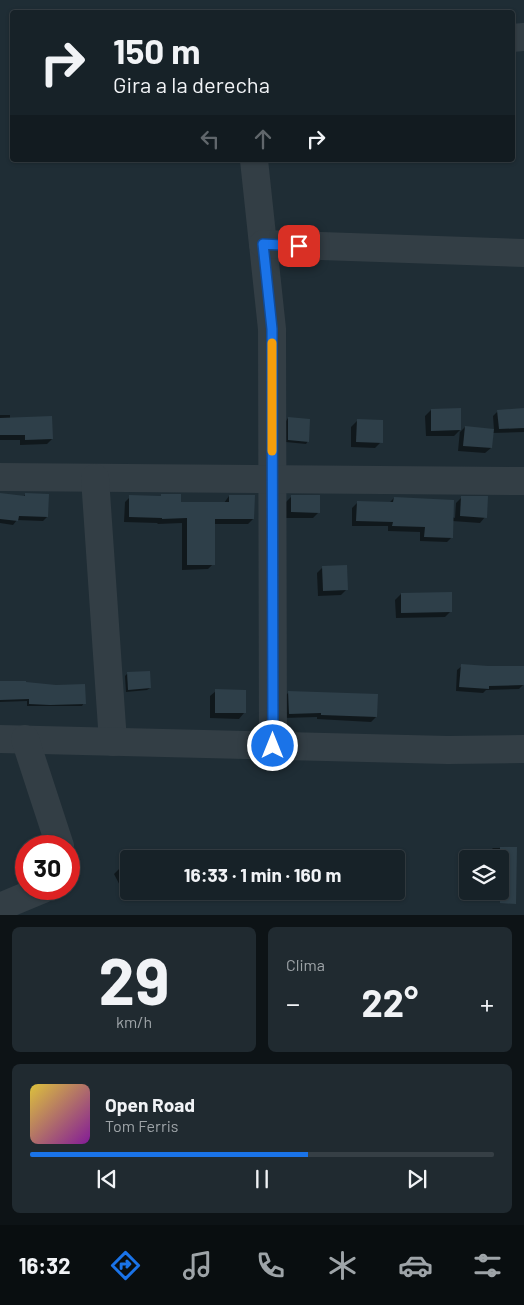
<!DOCTYPE html>
<html lang="es">
<meta charset="utf-8">
<style>
body{margin:0;font-family:Barlow,sans-serif;background:#202a30;color:#f1f3f6;height:100vh;display:flex;flex-direction:column;font-size:19px;white-space:nowrap}
*{box-sizing:border-box;margin:0}
p{font-size:16px;color:#9ea4a8}
.icon{flex:none;width:28px;height:28px;fill:none;stroke:currentColor;stroke-width:2;stroke-linecap:round;stroke-linejoin:round}
.map{position:relative;height:915px;overflow:hidden}
.details{display:flex;flex-direction:column;gap:12px;padding:12px;background:#0d1316;flex:1}
.details>*{flex:none}
.top-card{position:absolute;left:10px;top:10px;width:505px;height:152px;border-radius:5px;box-shadow:0 1px 4px #0004,0 0 0 1px #363f45;background:#172228;color:#f1f3f6;overflow:hidden}
.buttons{position:absolute;left:459px;top:850px;display:grid;gap:10px}
.buttons a{display:grid;place-items:center;width:50px;height:50px;border-radius:5px;background:#172228;box-shadow:0 1px 4px #0004,0 0 0 1px #363f45;font-size:25px}
.speed{position:absolute;left:15px;top:835px;display:flex;gap:10px;font-size:25px;font-weight:700;text-align:center}
.speed>*{display:grid;place-content:center;width:65px;height:65px;border-radius:50%;background:#172228;box-shadow:0 1px 4px #0004,0 0 0 1px #363f45;line-height:1}
.speed .limit{border:8px solid #d22;background:#fff;color:#111}
.pin{position:absolute;display:grid;place-items:center;width:42px;height:42px;color:#fff;margin:-21px;border-radius:10px;box-shadow:0 2px 8px #0006}
.me{position:absolute;width:55px;margin:-28px;rotate:0deg;stroke-linejoin:round;filter:drop-shadow(0 0 4px #0008)}
.turn{display:flex;align-items:center;gap:18px;height:105px;padding:0 20px;font-size:22px}
.turn .icon{width:65px;height:65px;stroke-width:2.5}
.turn b{display:block;font-size:35px;line-height:42px}
.lanes{display:flex;align-items:center;height:48px;padding:0 20px;background:#0003;justify-content:center;gap:25px;direction:ltr}
.lanes .off{opacity:.35}
.big{font-size:38px;font-weight:700;line-height:1.1}
.details .tile{flex:1;display:flex;flex-direction:column;justify-content:center;gap:8px;min-width:0;padding:0 18px;border-radius:8px;background:#202a30}
.details .dial{align-items:center;gap:0}
.dial b{font-size:65px;line-height:1}
.song{display:flex;align-items:center;gap:15px}
.cover{width:60px;height:60px;border-radius:8px;background:linear-gradient(135deg,hsl(50 70% 55%),hsl(290 70% 35%))}
.played{height:5px;border-radius:2px;background:linear-gradient(90deg,#1a73e8 60%,#363f45 60%)}
.keys{display:flex;justify-content:space-around;direction:ltr}
.heat{display:flex;justify-content:space-between;align-items:center;font-size:28px;direction:ltr}
.details .tiles{flex:1;display:grid;gap:12px;grid-template-columns:1fr 1fr}
.tile:last-child{grid-column:span 2}
.trip{position:absolute;left:120px;top:850px;width:285px;height:50px;border-radius:5px;background:#172228;box-shadow:0 1px 4px #0004,0 0 0 1px #363f45;font-weight:700;line-height:50px;text-align:center}
.tab-bar{display:flex;height:80px;justify-content:space-around;align-items:center;background:#090e10;color:#9ea4a8}
.tab-bar .icon{width:35px;height:35px}
.tab-bar .current{color:#1a73e8}
.tab-bar b{font-size:22px;color:#f1f3f6}
.map>svg:first-child{display:block}
</style>
<div class="map">
<svg width="524" height="915" viewBox="0 0 524 915">
<rect width="100%" height="100%" fill="#1f2d35"/>
<g fill="#0007">
<polygon points="460,409 460,432 465,427 494,430 493,416 498,411 524,410 524,432 492,433 491,448 485,453 458,451 460,430 454,436 426,436 425,416 431,410"/>
<polygon points="0,415 10,415 10,419 52,439 47,444 20,445 20,440 0,440"/>
<polygon points="288,418 308,441 306,444 286,442 286,421"/>
<polygon points="357,421 381,442 375,448 351,447 351,427"/>
<polygon points="26,494 47,517 43,521 17,520 13,525 0,523 0,496 23,497"/>
<polygon points="162,495 180,503 224,503 229,496 253,519 248,524 213,524 213,564 208,569 182,570 182,523 158,524 157,523 124,522 125,502 130,497 160,497"/>
<polygon points="292,496 319,512 313,518 286,518 286,502"/>
<polygon points="462,497 485,517 480,523 452,521 452,537 447,542 420,541 420,532 388,531 388,526 352,526 352,508 357,503 389,503 394,498 455,518 456,503"/>
<polygon points="323,567 347,589 341,595 318,596 317,573"/>
<polygon points="401,594 451,611 445,617 396,618 395,600"/>
<polygon points="462,666 523,685 519,689 486,690 483,693 456,691 457,670"/>
<polygon points="128,673 150,688 147,690 126,692 125,676"/>
<polygon points="0,683 84,703 82,706 27,706 27,701 0,702"/>
<polygon points="216,691 244,713 239,719 210,718 210,696"/>
<polygon points="289,692 376,717 371,722 317,719 317,717 284,718 284,697"/>
<polygon points="493,848 516,848 500,887 500,859 487,859 487,854"/>
<polygon points="147,855 149,859 139,859"/>
<polygon points="129,864 129,891 142,891 127,899 114,874 120,868"/>
</g>
<g fill="#2e3f49">
<polygon points="461,408 461,430 431,431 431,409"/>
<polygon points="524,408 524,428 499,429 497,410"/>
<polygon points="52,416 53,439 25,440 25,435 0,435 0,418"/>
<polygon points="288,417 310,419 309,442 288,440"/>
<polygon points="357,419 383,420 383,443 356,442"/>
<polygon points="465,426 494,429 492,448 463,446"/>
<polygon points="0,493 25,496 25,493 49,494 48,517 19,516 18,521 0,519"/>
<polygon points="161,494 181,494 181,502 229,502 229,495 255,495 254,519 215,519 215,565 187,565 187,518 162,519 162,518 129,517 129,495 161,496"/>
<polygon points="291,495 320,495 320,513 291,512"/>
<polygon points="461,496 488,496 487,518 460,516"/>
<polygon points="394,497 454,500 453,538 424,537 425,527 392,526 393,522 356,521 357,501 393,502"/>
<polygon points="347,565 348,590 323,591 322,566"/>
<polygon points="452,592 452,612 401,613 401,593"/>
<polygon points="461,664 488,666 524,666 524,685 489,686 489,689 459,687"/>
<polygon points="150,671 151,688 128,690 127,672"/>
<polygon points="0,681 26,681 26,682 56,685 85,684 86,704 50,705 29,704 29,699 0,700"/>
<polygon points="215,689 246,690 246,713 215,713"/>
<polygon points="288,691 378,694 377,717 321,715 321,713 289,714"/>
<polygon points="500,847 517,847 516,904 500,903"/>
<polygon points="129,862 129,885 119,867"/>
</g>
<g fill="none" stroke-linecap="round" stroke-linejoin="round">
<g stroke="#333e45" stroke-width="28">
<polyline points="512,38 524,37"/>
<polyline points="254,160 272,329 273,746"/>
<polyline points="263,244 524,253"/>
<polyline points="0,477 524,481"/>
<polyline points="95,478 113,742"/>
<polyline points="0,739 448,750 524,749"/>
<polyline points="25,739 60,846"/>
<polyline points="0,907 43,889"/>
</g>
</g>
<g fill="none" stroke-linecap="round" stroke-linejoin="round">
<defs>
<polyline id="route" points="273,746 272,329 263,244 299,246"/>
</defs>
<use href="#route" stroke="#114b97" stroke-width="12"/>
<use href="#route" stroke="#1a73e8" stroke-width="9"/>
<polyline stroke="#f59e0b" stroke-width="9" points="272,343 272,451"/>
</g>
</svg>
<div class="buttons">
<a><svg class="icon" aria-label="layers" viewBox="0 0 24 24"><path d="M12 4l9 5-9 5-9-5zM3 14l9 5 9-5"/></svg></a>
</div>
<div class="speed"><div class="limit">30</div></div>
<div class="pin" style="left:299px;top:246px;background:#d93025"><svg class="icon" aria-label="arrive" viewBox="0 0 24 24"><path d="M6 21V4h12l-3 4 3 4H6"/></svg></div>
<svg class="me" style="left:273px;top:746px" viewBox="-20 -20 40 40"><circle r="17" fill="#1a73e8" stroke="#fff" stroke-width="3"/><path d="M0-11L8 9 0 5-8 9z" fill="#fff"/></svg>
<div class="trip">16:33 · 1 min · 160 m</div>
<div class="top-card">
<div class="turn"><svg class="icon" aria-label="right" viewBox="0 0 24 24"><path d="M7 20v-9h11M14 6l5 5-5 5"/></svg><div><b>150 m</b>Gira a la derecha</div></div>
<div class="lanes"><svg class="icon off" aria-label="left" viewBox="0 0 24 24"><path d="M17 20v-9H6M10 6l-5 5 5 5"/></svg><svg class="icon off" aria-label="ahead" viewBox="0 0 24 24"><path d="M12 20V5M6 11l6-6 6 6"/></svg><svg class="icon" aria-label="right" viewBox="0 0 24 24"><path d="M7 20v-9h11M14 6l5 5-5 5"/></svg></div>
</div>
</div>
<section class="details">
<div class="tiles">
<div class="tile dial"><b>29</b><p>km/h</p></div>
<div class="tile"><p>Clima</p>
<div class="heat"><a>−</a><b class="big">22°</b><a>+</a></div>
</div>
<div class="tile">
<div class="song"><i class="cover"></i><div><b>Open Road</b><p>Tom Ferris</p></div></div>
<div class="played"></div>
<div class="keys"><svg class="icon" aria-label="previous" viewBox="0 0 24 24"><path d="M18 5L8 12l10 7zM5 5v14"/></svg><svg class="icon" aria-label="pause" viewBox="0 0 24 24"><path d="M8 5v14M16 5v14"/></svg><svg class="icon" aria-label="next" viewBox="0 0 24 24"><path d="M6 5l10 7-10 7zM19 5v14"/></svg></div>
</div>
</div>
</section>
<nav class="tab-bar">
<b>16:32</b>
<svg class="icon current" aria-label="directions" viewBox="0 0 24 24"><path d="M12 3l9 9-9 9-9-9zM9 14v-3h6M13 9l2 2-2 2"/></svg>
<svg class="icon" aria-label="music" viewBox="0 0 24 24"><path d="M9 18V5l10-2v13"/><circle cx="6" cy="18" r="3"/><circle cx="16" cy="16" r="3"/></svg>
<svg class="icon" aria-label="phone" viewBox="0 0 24 24"><path d="M5 4h4l2 5-3 2q2 4 5 5l2-3 5 2v4C11 20 4 13 5 4z"/></svg>
<svg class="icon" aria-label="climate" viewBox="0 0 24 24"><path d="M12 3v18M4 7l16 10M4 17L20 7"/></svg>
<svg class="icon" aria-label="car" viewBox="0 0 24 24"><path d="M5 17H2v-5l4-1 3-4h7l3 4 3 1v5h-3M9 17h6M6 11h13"/><circle cx="7" cy="17" r="2"/><circle cx="17" cy="17" r="2"/></svg>
<svg class="icon" aria-label="filters" viewBox="0 0 24 24"><path d="M4 7h16M4 17h16"/><circle cx="9" cy="7" r="2"/><circle cx="15" cy="17" r="2"/></svg>
</nav>
